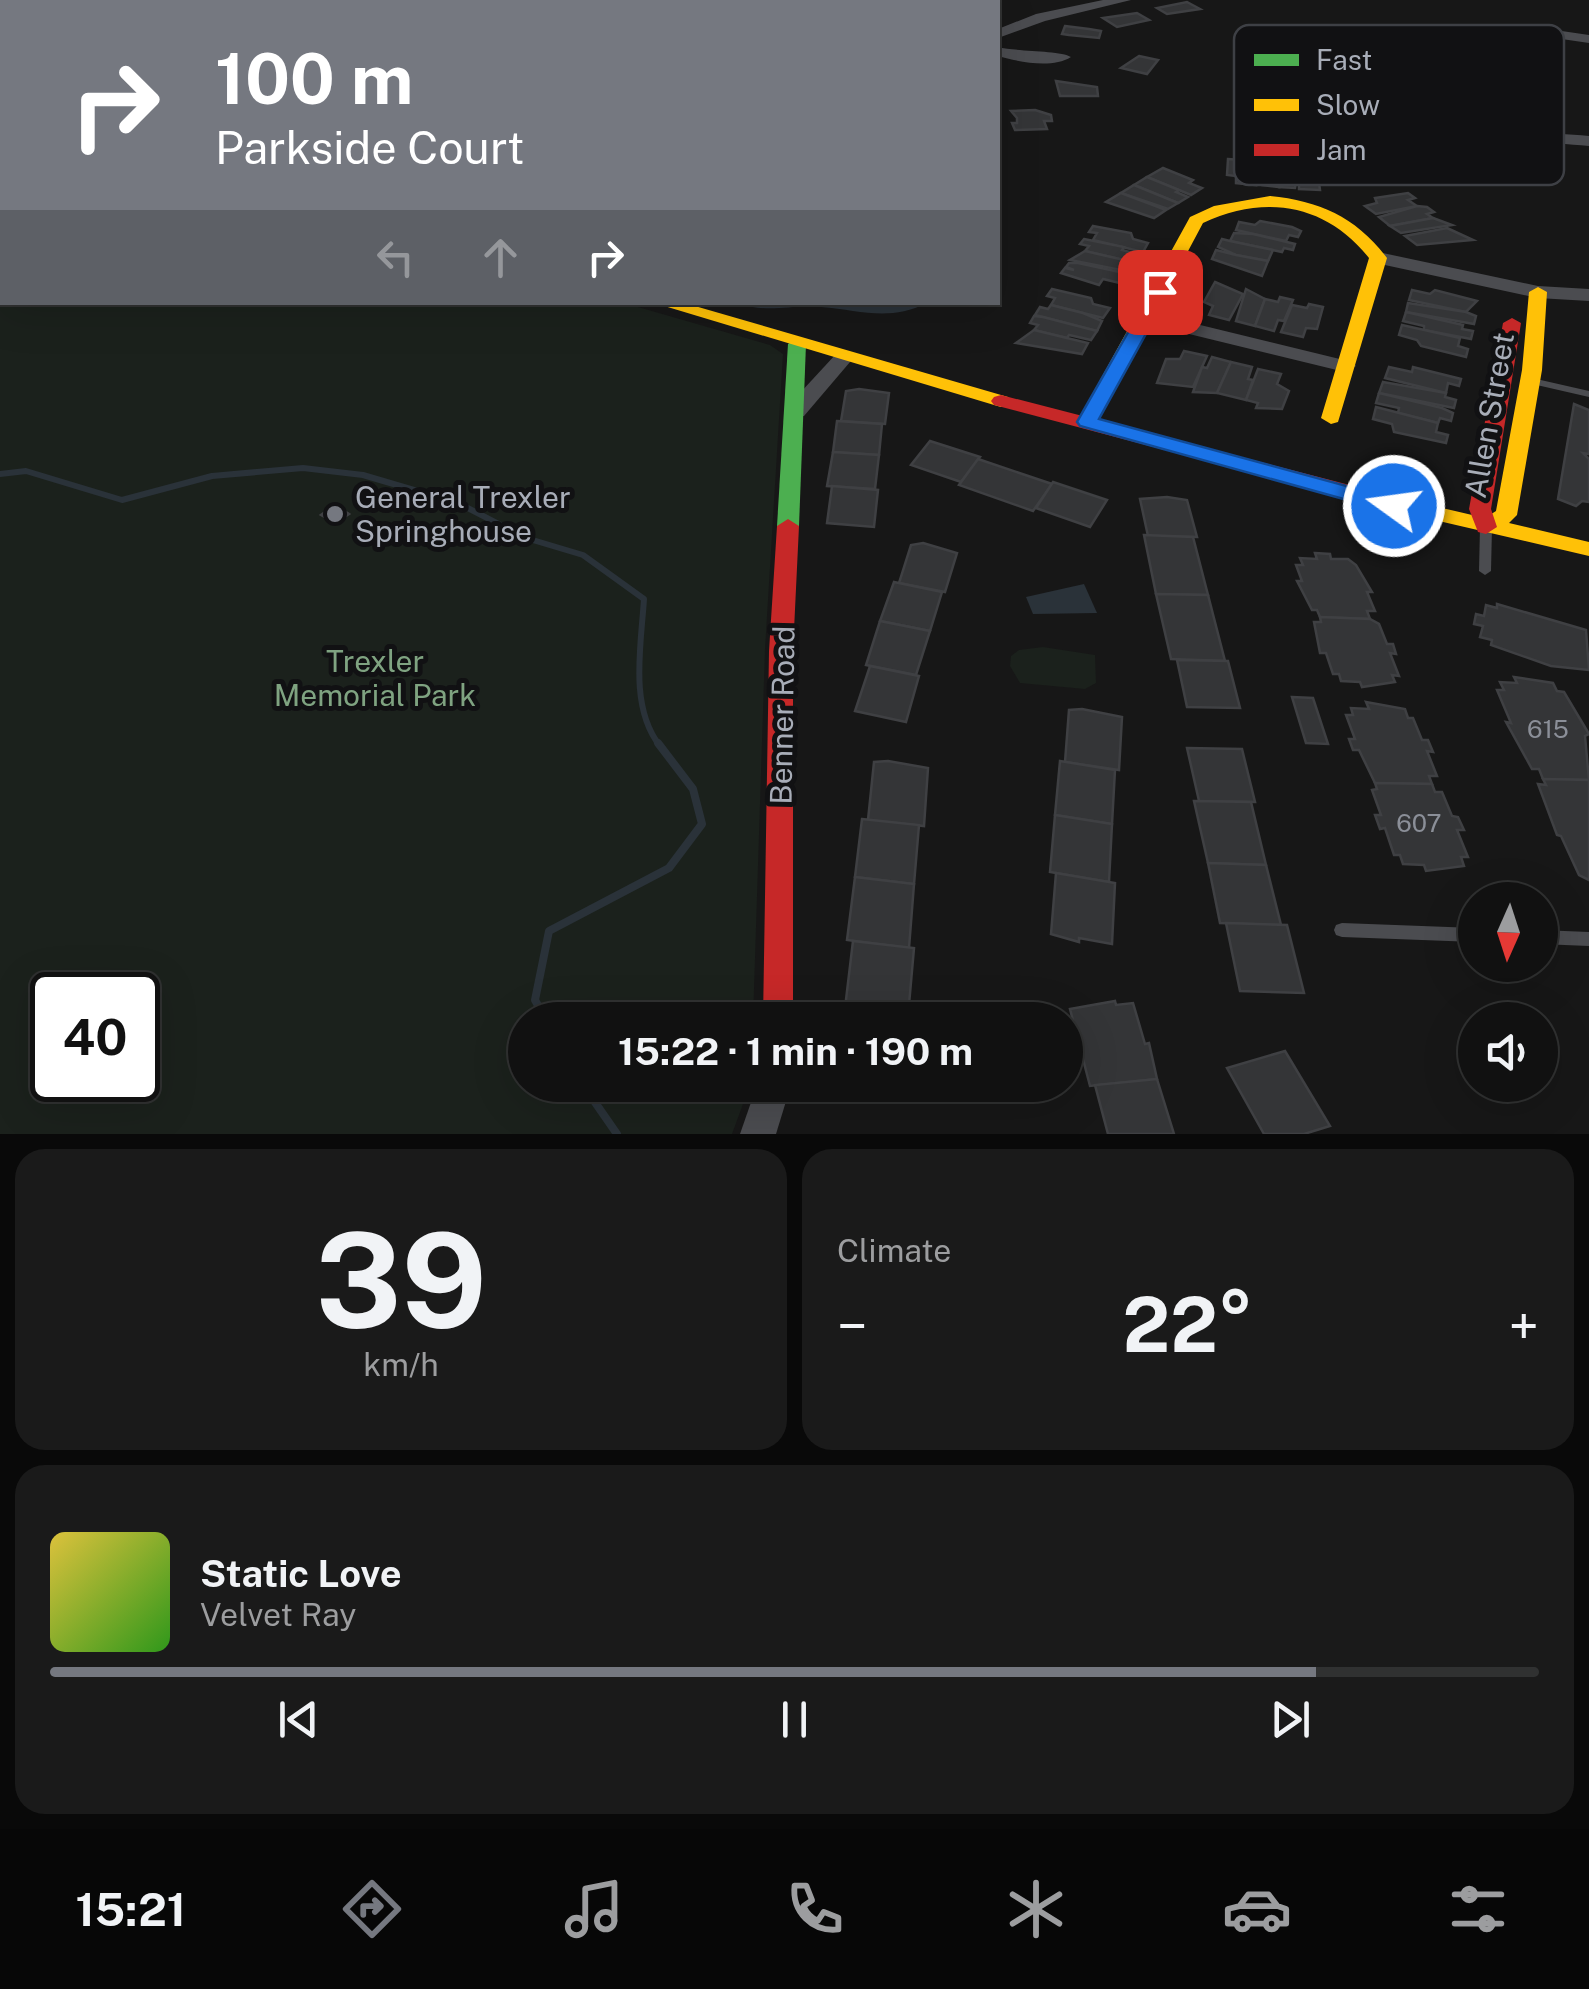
<!DOCTYPE html>
<meta charset="utf-8">
<style>
body{margin:0;font-family:"Public Sans",sans-serif;background:#1a1a1a;color:#f1f3f6;height:100vh;display:flex;flex-direction:column;font-size:38px;white-space:nowrap}
*{box-sizing:border-box;margin:0}
p{font-size:32px;color:#9c9d9f}
.icon{flex:none;width:55px;height:55px;fill:none;stroke:currentColor;stroke-width:2;stroke-linecap:round;stroke-linejoin:round}
.map{position:relative;height:1134px;overflow:hidden}
.sheet{display:flex;flex-direction:column;gap:15px;padding:15px;background:#090909;flex:1}
.sheet>*{flex:none}
.hud{position:absolute;left:0px;top:0px;width:1000px;height:305px;box-shadow:0 10px 40px #0002,0 0 0 2px #303131;background:#757880;color:#fff;overflow:hidden}
.needle{width:65px;rotate:183deg}
.fabs{position:absolute;left:1458px;top:882px;display:grid;gap:20px}
.fabs a{display:grid;place-items:center;width:100px;height:100px;border-radius:50%;background:#111;box-shadow:0 10px 40px #0002,0 0 0 2px #303131;font-size:50px}
.speed{position:absolute;left:30px;top:972px;display:flex;gap:20px;font-size:50px;font-weight:700;text-align:center}
.speed>*{display:grid;place-content:center;width:130px;height:130px;border-radius:50%;background:#111;box-shadow:0 10px 40px #0002,0 0 0 2px #303131;line-height:1}
.speed .limit{border:5px solid #111;border-radius:15px;background:#fff;color:#111}
.pin{position:absolute;display:grid;place-items:center;width:85px;height:85px;color:#fff;margin:-42px;border-radius:20px;box-shadow:0 5px 15px #0006}
.me{position:absolute;width:110px;margin:-55px;rotate:284deg;stroke-linejoin:round;filter:drop-shadow(0 0 8px #0008)}
.turn{display:flex;align-items:center;gap:35px;height:210px;padding:0 50px;font-size:45px}
.turn .icon{width:130px;height:130px;stroke-width:2.5}
.turn b{display:block;font-size:70px;line-height:85px}
.lanes{display:flex;align-items:center;height:95px;padding:0 50px;background:#0003;justify-content:center;gap:50px;direction:ltr}
.lanes .off{opacity:.35}
.big{font-size:75px;font-weight:700;line-height:1.1}
.sheet .widget{flex:1;display:flex;flex-direction:column;justify-content:center;gap:15px;min-width:0;padding:0 35px;border-radius:30px;background:#1a1a1a}
.sheet .dial{align-items:center;gap:0}
.dial b{font-size:130px;line-height:1}
.song{display:flex;align-items:center;gap:30px}
.cover{width:120px;height:120px;border-radius:15px;background:linear-gradient(135deg,hsl(50 70% 55%),hsl(110 70% 35%))}
.played{height:10px;border-radius:5px;background:linear-gradient(90deg,#757880 85%,#303131 85%)}
.keys{display:flex;justify-content:space-around;direction:ltr}
.heat{display:flex;justify-content:space-between;align-items:center;font-size:55px;direction:ltr}
.sheet .tiles{flex:1;display:grid;gap:15px;grid-template-columns:1fr 1fr}
.widget:last-child{grid-column:span 2}
.trip{position:absolute;left:508px;top:1002px;width:575px;height:100px;border-radius:50px;background:#111;box-shadow:0 10px 40px #0002,0 0 0 2px #303131;font-weight:700;line-height:100px;text-align:center}
.menu{display:flex;height:160px;justify-content:space-around;align-items:center;background:#070707;color:#9c9d9f}
.menu .icon{width:70px;height:70px}
.menu .on{color:#757880}
.menu b{font-size:45px;color:#f1f3f6}
.map>svg:first-child{display:block}
</style>
<div class="map">
<svg width="1589" height="1134" viewBox="0 0 1589 1134">
<rect width="100%" height="100%" fill="#171717"/>
<g fill="#1b211c" fill-rule="evenodd">
<path d="M0,121L2,302L624,303L770,345L783,354L765,649L753,1020H525V1085H750L732,1134H0ZM52,995H138V1080H52Z"/>
<polygon points="1043,647 1095,655 1096,683 1085,689 1020,683 1010,666 1011,656 1019,650"/>
</g>
<g fill="#2a3239">
<path d="M736,303H927C889,322 860,310 821,307C788,304 771,314 736,303Z"/>
<polygon points="1084,584 1097,613 1033,614 1026,597"/>
</g>
<g fill="none" stroke-linecap="round" stroke-linejoin="round">
<path stroke="#2a3239" stroke-width="6" d="M0,474L26,471L122,500L212,476L303,468L363,475L458,503L526,538L583,555L644,599C641,646 629,707 660,746"/>
<g stroke="#2a3239" stroke-width="8">
<polyline points="546,1020 535,1000 549,931 669,868 702,824 693,789 658,743"/>
<polyline points="583,1085 617,1134"/>
</g>
</g>
<g fill="#343537" stroke="#3f4043" stroke-width="2.5">
<polygon points="1187,2 1200,9 1167,14 1157,8"/>
<polygon points="1137,13 1149,20 1117,27 1103,18"/>
<polygon points="1065,26 1089,29 1101,31 1099,38 1069,35 1062,34"/>
<polygon points="1139,56 1158,60 1147,74 1121,68"/>
<polygon points="1056,81 1097,87 1098,96 1060,96"/>
<polygon points="1035,110 1051,115 1052,121 1044,121 1047,129 1015,130 1012,123 1017,123 1017,118 1011,111"/>
<polygon points="1228,159 1253,161 1256,185 1236,183 1236,176 1227,175"/>
<polygon points="1253,161 1274,163 1279,187 1262,185"/>
<polygon points="1287,162 1299,163 1295,188 1279,187 1276,165 1288,166"/>
<polygon points="1299,165 1325,167 1328,184 1319,183 1320,190 1299,189"/>
<polygon points="1163,168 1193,180 1189,183 1202,188 1191,195 1147,177"/>
<polygon points="1147,177 1179,190 1176,192 1188,197 1178,203 1134,185"/>
<polygon points="1134,185 1178,203 1168,209 1121,193"/>
<polygon points="1121,193 1153,205 1166,210 1154,218 1106,202"/>
<polygon points="1408,193 1415,198 1408,200 1417,206 1376,214 1365,206 1377,203 1375,198"/>
<polygon points="1417,206 1427,207 1434,212 1427,214 1433,218 1390,226 1379,217"/>
<polygon points="1433,218 1452,225 1401,233 1390,226"/>
<polygon points="1260,221 1292,227 1301,231 1298,237 1289,235 1286,241 1236,230 1239,222 1255,225"/>
<polygon points="1093,226 1131,233 1133,239 1148,243 1143,252 1093,240 1097,233 1089,232"/>
<polygon points="1447,228 1473,240 1417,245 1405,236"/>
<polygon points="1234,233 1253,234 1295,244 1293,250 1284,248 1282,252 1230,241"/>
<polygon points="1084,239 1124,247 1122,250 1141,255 1137,263 1085,251 1089,246 1080,244"/>
<polygon points="1222,239 1230,241 1273,250 1268,261 1236,255 1218,247"/>
<polygon points="1216,250 1236,255 1268,261 1262,276 1212,259"/>
<polygon points="1085,251 1137,263 1131,272 1070,260"/>
<polygon points="1069,263 1078,263 1129,274 1124,284 1103,279 1099,285 1061,273 1065,268 1074,270 1066,267"/>
<polygon points="1215,282 1243,294 1229,320 1209,315 1213,306 1204,302"/>
<polygon points="1052,289 1091,298 1093,304 1110,308 1103,318 1051,305 1055,298 1047,296"/>
<polygon points="1246,289 1265,299 1255,326 1236,321"/>
<polygon points="1412,290 1430,294 1435,290 1477,301 1466,312 1409,300"/>
<polygon points="1280,297 1293,300 1284,321 1278,320 1274,331 1255,326 1265,299 1278,302"/>
<polygon points="1408,303 1466,312 1476,316 1474,324 1406,312"/>
<polygon points="1309,304 1323,307 1317,329 1306,328 1303,337 1281,332 1292,305 1307,308"/>
<polygon points="1051,305 1083,313 1102,321 1097,331 1035,315 1040,307 1048,309"/>
<polygon points="1406,312 1463,325 1462,329 1473,331 1471,339 1424,330 1424,326 1403,321"/>
<polygon points="1034,316 1043,317 1097,331 1091,340 1069,335 1067,338 1034,330 1038,325 1030,323"/>
<polygon points="1402,325 1460,338 1458,346 1468,349 1466,357 1421,346 1417,340 1399,335"/>
<polygon points="1034,330 1067,338 1088,343 1082,354 1016,343"/>
<polygon points="1184,351 1207,356 1193,387 1157,383 1166,359 1180,359"/>
<polygon points="1212,357 1231,362 1217,393 1193,392 1202,367 1207,368"/>
<polygon points="1231,362 1252,367 1248,379 1253,380 1246,400 1217,393"/>
<polygon points="1389,367 1412,372 1413,367 1461,379 1459,386 1448,383 1446,393 1385,378"/>
<polygon points="1258,369 1281,374 1277,384 1289,391 1282,409 1256,408 1258,403 1246,400"/>
<polygon points="1383,382 1446,393 1445,397 1456,400 1454,408 1379,393"/>
<polygon points="859,389 889,393 885,424 841,421 846,391"/>
<polygon points="1379,393 1442,408 1453,413 1451,421 1440,418 1438,423 1398,413 1399,408 1376,403"/>
<polygon points="1574,404 1589,410 1589,454 1583,453 1589,459 1589,502 1582,501 1576,506 1558,499"/>
<polygon points="1376,407 1438,423 1436,432 1448,435 1446,443 1394,432 1392,424 1373,419"/>
<polygon points="837,421 882,424 879,455 833,452"/>
<polygon points="930,441 980,457 961,482 911,465"/>
<polygon points="833,452 879,455 875,489 827,486"/>
<polygon points="978,459 1052,484 1033,511 959,485"/>
<polygon points="1053,482 1107,500 1090,527 1036,508"/>
<polygon points="832,486 878,490 874,527 827,523"/>
<polygon points="1167,497 1187,500 1197,537 1148,536 1140,499"/>
<polygon points="335,505 349,514 335,523 321,515"/>
<polygon points="1144,535 1193,537 1208,595 1156,594"/>
<polygon points="923,543 957,553 945,592 899,583 911,545"/>
<polygon points="1315,553 1330,554 1331,559 1348,559 1356,565 1372,592 1367,592 1375,611 1367,611 1370,619 1320,617 1317,610 1312,610 1297,581 1302,581 1296,565 1303,565 1300,558 1317,559"/>
<polygon points="894,582 942,592 930,631 880,621"/>
<polygon points="1156,594 1208,595 1225,661 1171,659"/>
<polygon points="1497,604 1586,630 1589,670 1551,666 1491,645 1492,640 1480,637 1483,626 1474,624 1476,614 1484,616 1486,605 1497,608"/>
<polygon points="1320,617 1370,619 1379,624 1387,644 1393,644 1396,654 1390,653 1399,676 1392,675 1395,682 1362,687 1360,682 1341,681 1339,674 1333,674 1326,653 1320,653 1314,622 1321,622"/>
<polygon points="880,621 930,631 916,675 866,665"/>
<polygon points="1177,660 1228,661 1240,708 1187,707"/>
<polygon points="870,666 919,676 906,722 855,711"/>
<polygon points="1514,677 1553,683 1557,691 1564,692 1589,734 1585,736 1589,780 1543,779 1539,769 1532,769 1506,722 1511,723 1497,690 1504,690 1500,682 1517,683"/>
<polygon points="1292,697 1313,698 1328,744 1306,743"/>
<polygon points="1366,702 1405,709 1408,718 1413,718 1422,740 1428,740 1433,752 1427,751 1437,776 1429,776 1432,784 1375,783 1359,750 1353,750 1349,739 1355,739 1346,715 1353,715 1351,708 1369,709"/>
<polygon points="1082,709 1122,717 1119,770 1065,762 1069,710"/>
<polygon points="1187,748 1242,749 1255,802 1199,801"/>
<polygon points="888,761 928,768 924,826 868,820 874,762"/>
<polygon points="1060,761 1115,770 1112,824 1055,815"/>
<polygon points="1543,779 1589,780 1589,880 1579,875 1561,836 1557,835 1538,784 1546,785"/>
<polygon points="1375,783 1432,784 1435,792 1442,792 1452,816 1458,817 1464,830 1457,830 1468,857 1461,857 1464,866 1426,871 1424,865 1403,864 1400,855 1394,855 1385,828 1380,829 1375,815 1381,815 1372,790 1377,789"/>
<polygon points="1194,801 1251,802 1266,865 1208,863"/>
<polygon points="1055,815 1112,824 1109,882 1050,872"/>
<polygon points="862,819 919,825 914,884 855,877"/>
<polygon points="1208,863 1266,865 1281,925 1220,923"/>
<polygon points="1056,873 1115,883 1112,944 1079,938 1079,942 1051,934"/>
<polygon points="855,877 914,884 909,948 847,940"/>
<polygon points="1226,923 1287,925 1304,993 1240,991"/>
<polygon points="853,941 914,948 908,1016 874,1012 873,1016 845,1008"/>
<polygon points="1115,1001 1116,1005 1133,1003 1145,1044 1149,1043 1157,1079 1090,1086 1070,1009"/>
<polygon points="1285,1051 1330,1126 1304,1134 1264,1134 1227,1068"/>
<polygon points="1157,1079 1174,1134 1108,1134 1095,1085"/>
</g>
<g fill="none" stroke-linecap="round" stroke-linejoin="round">
<g fill="#4b4c50" fill-rule="evenodd">
<polygon points="1532,378 1589,391 1589,397 1528,383 1527,381 1528,379"/>
<polygon points="1486,523 1492,527 1491,571 1485,575 1479,571 1480,527"/>
<polygon points="1342,923 1475,928 1475,942 1342,937 1336,935 1334,930 1336,925"/>
<polygon points="1540,930 1589,932 1589,946 1540,944"/>
</g>
<g fill="#4b4c50" fill-rule="evenodd">
<polygon points="156,0 181,0 182,2 158,2"/>
<polygon points="596,0 611,0 612,2 598,2"/>
<polygon points="745,0 760,0 761,2 747,2"/>
<polygon points="897,0 912,0 913,2 899,2"/>
<polygon points="1103,0 1131,0 1045,21 998,38 998,29 1036,14"/>
<path d="M1514,24L1589,35V43L1514,32L1476,39L1454,89C1479,133 1544,132 1589,136V146C1536,141 1467,141 1438,89L1465,33Z"/>
<path d="M998,47C1017,52 1060,50 1071,57C1052,69 1019,62 998,56Z"/>
<polygon points="2,52 2,63 0,64 0,53"/>
<polygon points="1378,252 1538,286 1589,289 1589,301 1538,298 1371,262 1371,254"/>
<polygon points="1147,312 1352,362 1356,366 1345,372 1140,322 1140,314"/>
<polygon points="843,352 853,358 850,362 804,416 788,416 785,411 788,406 836,354"/>
<polygon points="757,1085 791,1085 776,1134 740,1134"/>
</g>
<polygon fill="#4caf50" fill-rule="evenodd" points="797,338 806,344 799,526 788,533 777,526 788,344"/>
<g fill="#ffc107" fill-rule="evenodd">
<rect x="0" y="108" width="2" height="9"/>
<path d="M1270,196C1320,201 1356,217 1387,258L1338,422L1331,424L1321,418L1369,258C1326,204 1265,194 1203,223L1097,422L1094,426H1080L1077,422L1190,217L1214,206Z"/>
<polygon points="1538,287 1547,292 1542,370 1517,515 1509,523 1589,542 1589,556 1400,512 1397,507 1408,500 1485,518 1496,511 1522,370 1529,292"/>
<polygon points="651,302 681,302 1008,397 1011,401 1001,407 994,405"/>
</g>
<g fill="#c62828" fill-rule="evenodd">
<polygon points="1512,318 1521,323 1491,509 1497,527 1486,534 1478,532 1469,509 1503,323"/>
<polygon points="1001,395 1408,500 1419,507 1408,514 994,405 991,401 994,397"/>
<polygon points="788,519 799,526 793,651 793,1020 763,1020 769,651 777,526"/>
</g>
</g>
<polygon fill="#1a73e8" stroke="#114b97" stroke-width="2.5" points="1160,287 1169,292 1099,419 1402,501 1402,511 1394,513 1080,426 1077,422 1151,292"/>
<circle fill="#757880" stroke="#111113" stroke-width="4" cx="335" cy="514" r="10"/>
<g text-anchor="middle" dominant-baseline="central" stroke-width="10" stroke-linejoin="round" paint-order="stroke">
<g font-size="25" fill="#8b8f98">
<text x="1548" y="729">615</text>
<text x="1419" y="823">607</text>
</g>
<g font-size="30" fill="#a8adb8" stroke="#111113">
<text transform="translate(1489 415) rotate(-80)">Allen Street</text>
<text transform="translate(782 715) rotate(-89)">Benner Road</text>
</g>
<g font-size="30" fill="#a8adb8" stroke="#111113" text-anchor="start">
<text x="355" y="497">General Trexler<tspan x="355" dy="34">Springhouse</tspan></text>
</g>
<g font-size="30" fill="#7fa381" stroke="#111113">
<text x="375" y="661">Trexler<tspan x="375" dy="34">Memorial Park</tspan></text>
</g>
</g>
<rect x="1234" y="25" width="330" height="160" rx="15" fill="#111113" stroke="#3e4045" stroke-width="2.5"/>
<rect x="1254" y="54" width="45" height="12" fill="#4caf50"/>
<rect x="1254" y="99" width="45" height="12" fill="#ffc107"/>
<rect x="1254" y="144" width="45" height="12" fill="#c62828"/>
<g font-size="28" fill="#a8adb8">
<text x="1316" y="70">Fast</text>
<text x="1316" y="115">Slow</text>
<text x="1316" y="160">Jam</text>
</g>
</svg>
<div class="fabs">
<a><svg class="needle" viewBox="-14 -14 28 28"><path d="M0-13l5 13h-10z" fill="#e53935"/><path d="M0 13l5-13h-10z" fill="#9c9d9f"/></svg></a>
<a><svg class="icon" aria-label="sound" viewBox="0 0 24 24"><path d="M4 9h4l5-4v14l-5-4H4zM17 9q2 3 0 6"/></svg></a>
</div>
<div class="speed"><div class="limit">40</div></div>
<div class="pin" style="left:1160px;top:292px;background:#d93025"><svg class="icon" aria-label="arrive" viewBox="0 0 24 24"><path d="M6 21V4h12l-3 4 3 4H6"/></svg></div>
<svg class="me" style="left:1394px;top:506px" viewBox="-20 -20 40 40"><circle r="17" fill="#1a73e8" stroke="#fff" stroke-width="3"/><path d="M0-11L8 9 0 5-8 9z" fill="#fff"/></svg>
<div class="trip">15:22 · 1 min · 190 m</div>
<div class="hud">
<div class="turn"><svg class="icon" aria-label="right" viewBox="0 0 24 24"><path d="M7 20v-9h11M14 6l5 5-5 5"/></svg><div><b>100 m</b>Parkside Court</div></div>
<div class="lanes"><svg class="icon off" aria-label="left" viewBox="0 0 24 24"><path d="M17 20v-9H6M10 6l-5 5 5 5"/></svg><svg class="icon off" aria-label="ahead" viewBox="0 0 24 24"><path d="M12 20V5M6 11l6-6 6 6"/></svg><svg class="icon" aria-label="right" viewBox="0 0 24 24"><path d="M7 20v-9h11M14 6l5 5-5 5"/></svg></div>
</div>
</div>
<section class="sheet">
<div class="tiles">
<div class="widget dial"><b>39</b><p>km/h</p></div>
<div class="widget"><p>Climate</p>
<div class="heat"><a>−</a><b class="big">22°</b><a>+</a></div>
</div>
<div class="widget">
<div class="song"><i class="cover"></i><div><b>Static Love</b><p>Velvet Ray</p></div></div>
<div class="played"></div>
<div class="keys"><svg class="icon" aria-label="previous" viewBox="0 0 24 24"><path d="M18 5L8 12l10 7zM5 5v14"/></svg><svg class="icon" aria-label="pause" viewBox="0 0 24 24"><path d="M8 5v14M16 5v14"/></svg><svg class="icon" aria-label="next" viewBox="0 0 24 24"><path d="M6 5l10 7-10 7zM19 5v14"/></svg></div>
</div>
</div>
</section>
<nav class="menu">
<b>15:21</b>
<svg class="icon on" aria-label="directions" viewBox="0 0 24 24"><path d="M12 3l9 9-9 9-9-9zM9 14v-3h6M13 9l2 2-2 2"/></svg>
<svg class="icon" aria-label="music" viewBox="0 0 24 24"><path d="M9 18V5l10-2v13"/><circle cx="6" cy="18" r="3"/><circle cx="16" cy="16" r="3"/></svg>
<svg class="icon" aria-label="phone" viewBox="0 0 24 24"><path d="M5 4h4l2 5-3 2q2 4 5 5l2-3 5 2v4C11 20 4 13 5 4z"/></svg>
<svg class="icon" aria-label="climate" viewBox="0 0 24 24"><path d="M12 3v18M4 7l16 10M4 17L20 7"/></svg>
<svg class="icon" aria-label="car" viewBox="0 0 24 24"><path d="M5 17H2v-5l4-1 3-4h7l3 4 3 1v5h-3M9 17h6M6 11h13"/><circle cx="7" cy="17" r="2"/><circle cx="17" cy="17" r="2"/></svg>
<svg class="icon" aria-label="filters" viewBox="0 0 24 24"><path d="M4 7h16M4 17h16"/><circle cx="9" cy="7" r="2"/><circle cx="15" cy="17" r="2"/></svg>
</nav>
